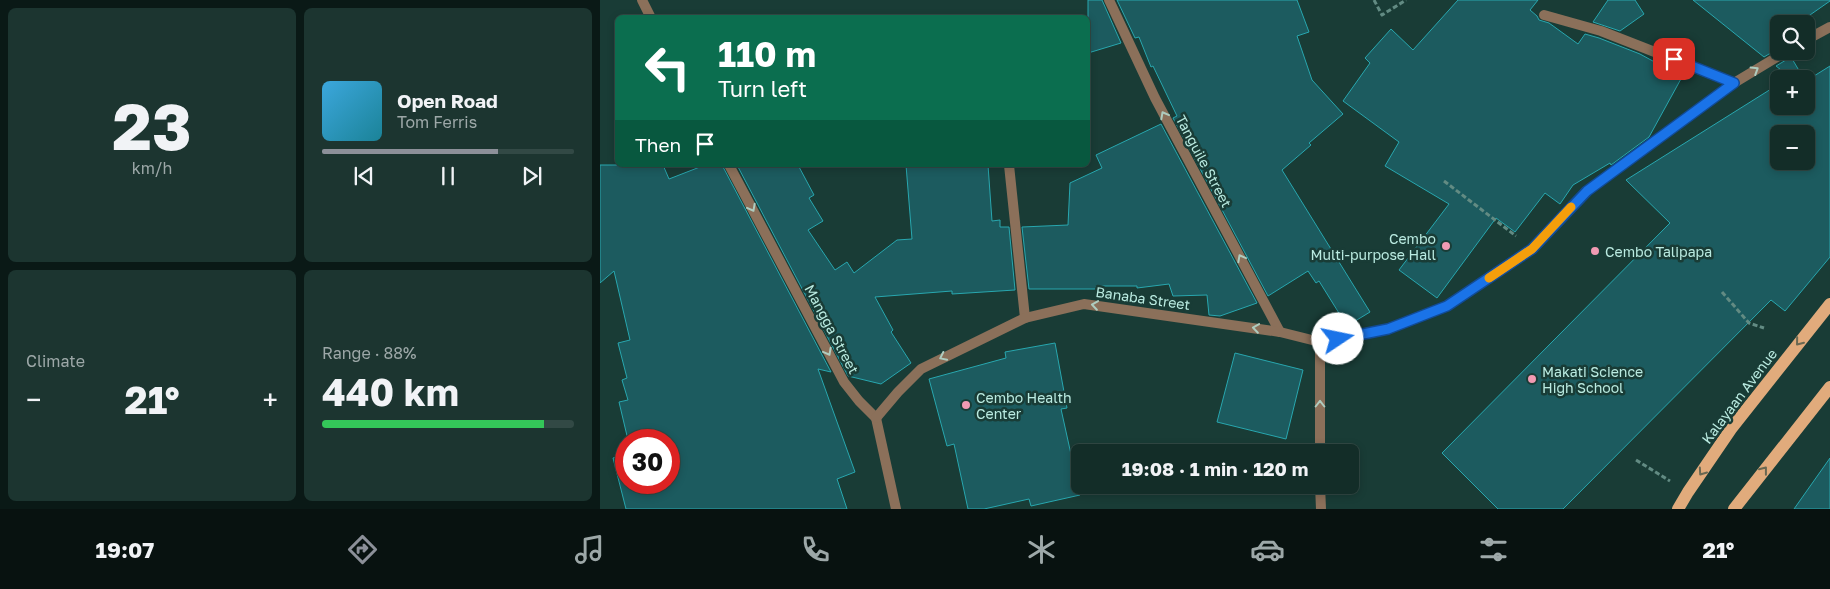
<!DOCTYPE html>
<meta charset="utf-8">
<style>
body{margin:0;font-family:"Golos Text",sans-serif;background:#1c3530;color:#f1f3f6;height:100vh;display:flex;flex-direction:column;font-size:19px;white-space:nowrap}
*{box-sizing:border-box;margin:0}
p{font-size:16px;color:#9da8a8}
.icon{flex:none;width:28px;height:28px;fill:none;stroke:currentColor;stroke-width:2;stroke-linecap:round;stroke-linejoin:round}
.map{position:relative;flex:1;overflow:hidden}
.sheet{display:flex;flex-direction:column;gap:8px;padding:8px;background:#0a1916;width:600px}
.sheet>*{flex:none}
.guide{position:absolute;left:15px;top:15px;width:475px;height:152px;border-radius:8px;box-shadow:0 2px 8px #0003,0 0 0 1px #324945;background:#0b6e4f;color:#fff;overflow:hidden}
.buttons{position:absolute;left:1170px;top:15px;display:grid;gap:10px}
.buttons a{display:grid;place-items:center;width:45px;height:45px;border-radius:8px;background:#132d28;box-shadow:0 2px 8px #0003,0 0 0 1px #324945;font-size:25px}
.speed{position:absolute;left:15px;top:429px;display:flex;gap:10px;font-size:25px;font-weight:700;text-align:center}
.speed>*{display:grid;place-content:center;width:65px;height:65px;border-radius:50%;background:#132d28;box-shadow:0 2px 8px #0003,0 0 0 1px #324945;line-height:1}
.speed .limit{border:8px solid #d22;background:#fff;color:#111}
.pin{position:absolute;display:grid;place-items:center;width:42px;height:42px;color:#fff;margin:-21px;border-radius:10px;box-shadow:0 2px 8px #0006}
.me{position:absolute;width:55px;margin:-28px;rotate:79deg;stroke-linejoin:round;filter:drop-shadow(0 0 4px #0008)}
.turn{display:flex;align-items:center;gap:18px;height:105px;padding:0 20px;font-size:22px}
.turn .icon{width:65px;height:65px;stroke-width:2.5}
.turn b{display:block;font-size:35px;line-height:42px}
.then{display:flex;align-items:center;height:48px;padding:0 20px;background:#0003;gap:10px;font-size:19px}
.big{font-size:38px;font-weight:700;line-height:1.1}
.sheet .card{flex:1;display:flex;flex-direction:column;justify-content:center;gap:8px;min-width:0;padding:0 18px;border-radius:8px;background:#1c3530}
.sheet .dial{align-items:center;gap:0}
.dial b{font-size:65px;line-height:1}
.song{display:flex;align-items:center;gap:15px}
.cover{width:60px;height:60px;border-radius:8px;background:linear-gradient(135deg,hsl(200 70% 55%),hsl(190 70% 35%))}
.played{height:5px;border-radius:2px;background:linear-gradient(90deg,#8c9099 70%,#324945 70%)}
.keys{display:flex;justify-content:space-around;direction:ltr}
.heat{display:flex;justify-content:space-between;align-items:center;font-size:28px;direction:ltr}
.charge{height:8px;border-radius:4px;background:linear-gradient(90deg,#34c759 88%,#324945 0)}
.sheet .tiles{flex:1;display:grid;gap:8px;grid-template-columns:repeat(2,1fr)}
.trip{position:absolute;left:471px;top:444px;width:288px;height:50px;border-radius:8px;background:#132d28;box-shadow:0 2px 8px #0003,0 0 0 1px #324945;font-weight:700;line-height:50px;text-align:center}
.tabs{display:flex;height:80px;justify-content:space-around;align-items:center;background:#081210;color:#9da8a8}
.tabs .icon{width:35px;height:35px}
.tabs .on{color:#8c9099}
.tabs b{font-size:22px;color:#f1f3f6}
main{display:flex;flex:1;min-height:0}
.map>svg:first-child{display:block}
</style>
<main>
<section class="sheet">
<div class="tiles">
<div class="card dial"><b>23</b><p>km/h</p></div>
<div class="card">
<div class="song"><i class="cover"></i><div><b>Open Road</b><p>Tom Ferris</p></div></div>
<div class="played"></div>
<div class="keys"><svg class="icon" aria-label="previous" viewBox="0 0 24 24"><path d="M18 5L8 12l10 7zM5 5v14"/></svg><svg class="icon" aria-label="pause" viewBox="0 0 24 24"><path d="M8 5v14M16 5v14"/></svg><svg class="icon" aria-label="next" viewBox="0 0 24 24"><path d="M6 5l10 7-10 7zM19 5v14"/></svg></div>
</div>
<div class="card"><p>Climate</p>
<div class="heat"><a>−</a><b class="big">21°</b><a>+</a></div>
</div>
<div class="card"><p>Range · 88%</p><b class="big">440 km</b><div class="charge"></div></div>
</div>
</section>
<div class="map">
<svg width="1230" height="509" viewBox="0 0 1230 509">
<rect width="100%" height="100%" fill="#193c36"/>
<g fill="#1c5b5f" stroke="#28a7af" fill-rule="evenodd">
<polygon points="488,0 502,0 521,43 488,53"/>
<polygon points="517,0 697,0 709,32 697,36 712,80 743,114 709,143 711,145 682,170 770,312 747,326 719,281 716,283 708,271 668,296 573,118 577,116 553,66 551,67 539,37 535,38"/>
<polygon points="858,0 938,0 930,10 937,16 939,20 949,23 978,44 985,34 999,38 1040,54 1082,77 1049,137 1011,165 1010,163 973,185 960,204 945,193 915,232 896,218 837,298 799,270 849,204 785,166 799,142 743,101 770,63 765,58 791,29 813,50"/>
<polygon points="1008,0 1035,0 1044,14 1020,31 993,22"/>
<polygon points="1093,0 1230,0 1230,1 1197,24 1179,24 1179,48 1164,57"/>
<polygon points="1191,57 1204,79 1187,79 1190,77 1176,66"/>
<path d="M1230,66V257L1185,311L1171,300L963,509H898L842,453L1070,223L1026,180L1179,84V106H1206V81ZM1179,134H1206V161H1179Z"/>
<polygon points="561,124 657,303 620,316 609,315 607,295 573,296 569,284 537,288 537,286 496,286 496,289 429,289 422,227 468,225 470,183 502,168 496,155"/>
<polygon points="0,165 63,165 69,179 105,165 122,165 231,372 218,369 255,472 237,479 247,509 26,509 13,458 26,454 26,482 69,482 69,440 28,440 19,402 28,400 22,380 27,378 18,343 30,340 14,271 0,283"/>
<polygon points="137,165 198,165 214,195 209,198 223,221 208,230 235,270 247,262 254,273 297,240 312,239 306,165 388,165 392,221 400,220 400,227 409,227 415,290 352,294 352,291 275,297 293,330 291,332 311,363 281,384 248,376"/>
<polygon points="455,343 467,408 461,409 480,495 431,506 429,499 384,509 368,509 354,444 347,446 329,379 406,358 405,352"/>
<polygon points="635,353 703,370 686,439 617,422"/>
<polygon points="1230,458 1230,509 1194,509"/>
</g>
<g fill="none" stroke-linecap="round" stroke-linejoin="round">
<g stroke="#628b83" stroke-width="3" stroke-dasharray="5 2.5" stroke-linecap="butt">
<polyline points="774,0 782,15 806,0"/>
<polyline points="844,181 916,236"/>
<polyline points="1122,292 1149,323 1164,328"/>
<polyline points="1036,460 1070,481"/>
</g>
<g stroke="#8b705a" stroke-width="10">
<polyline points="944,15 1001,31 1134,83"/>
<polyline points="409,165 425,318"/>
</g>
<g stroke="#8b705a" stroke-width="10">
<polyline points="42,0 51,18"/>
<polyline points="509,0 555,98 680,332"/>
<polyline points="1206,40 1230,27"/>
<polyline points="129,165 244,382 259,401 276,418 296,509"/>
<polyline points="276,418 298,392 321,369 425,318 484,304 680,332 720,342 788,329 847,306 932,249 987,191 1134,83 1187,51"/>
<polyline points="720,452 720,342"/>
<polyline points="720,485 721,509"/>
</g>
<g stroke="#e1ab7c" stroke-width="12">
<polyline points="1078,509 1088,492 1131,429 1230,304"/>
<polyline points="1134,509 1230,387"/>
</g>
</g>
<defs><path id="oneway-chevron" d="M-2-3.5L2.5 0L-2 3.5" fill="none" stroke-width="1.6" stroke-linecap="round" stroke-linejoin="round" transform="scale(1.25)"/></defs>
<g stroke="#aeccbf">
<use href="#oneway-chevron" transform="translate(1155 70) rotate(-32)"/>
<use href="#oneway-chevron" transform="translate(564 115) rotate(-118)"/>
<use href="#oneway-chevron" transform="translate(152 208) rotate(62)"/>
<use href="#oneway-chevron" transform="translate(641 258) rotate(-118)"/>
<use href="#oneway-chevron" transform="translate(495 305) rotate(-172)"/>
<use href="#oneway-chevron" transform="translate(656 328) rotate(-172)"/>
<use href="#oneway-chevron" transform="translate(228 352) rotate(62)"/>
<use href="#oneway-chevron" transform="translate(343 357) rotate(154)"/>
<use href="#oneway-chevron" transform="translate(720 404) rotate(-90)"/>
</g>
<g stroke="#696852">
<use href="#oneway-chevron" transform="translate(1199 342) rotate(129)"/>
<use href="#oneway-chevron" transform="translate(1164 470) rotate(-52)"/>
<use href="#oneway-chevron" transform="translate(1102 472) rotate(125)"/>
</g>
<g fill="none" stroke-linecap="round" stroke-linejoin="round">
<defs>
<polyline id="route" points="738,339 788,329 847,306 932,249 987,191 1134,83 1074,59"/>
</defs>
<use href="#route" stroke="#114b97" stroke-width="12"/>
<use href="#route" stroke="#1a73e8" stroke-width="9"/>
<polyline stroke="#f59e0b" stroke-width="9" points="889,278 932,249 971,207"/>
</g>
<g fill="#f19ab3" stroke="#193c36" stroke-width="2">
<circle cx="846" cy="246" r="5"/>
<circle cx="995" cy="251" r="5"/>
<circle cx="932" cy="379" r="5"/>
<circle cx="366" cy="405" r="5"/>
</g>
<g text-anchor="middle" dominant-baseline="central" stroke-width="5" stroke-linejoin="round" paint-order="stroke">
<g font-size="14" fill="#baebe1" stroke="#193c36">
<text transform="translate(604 161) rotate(62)">Tanguile Street</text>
<text transform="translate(543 298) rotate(8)">Banaba Street</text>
<text transform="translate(232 329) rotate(62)">Mangga Street</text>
<text transform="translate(1139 396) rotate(-53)">Kalayaan Avenue</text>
</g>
<g font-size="14" fill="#baebe1" stroke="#193c36" text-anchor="start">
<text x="836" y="238" text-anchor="end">Cembo<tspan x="836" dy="16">Multi-purpose Hall</tspan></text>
<text x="1005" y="251">Cembo Talipapa</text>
<text x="942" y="371">Makati Science<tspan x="942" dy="16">High School</tspan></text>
<text x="376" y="397">Cembo Health<tspan x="376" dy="16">Center</tspan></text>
</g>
</g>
</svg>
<div class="buttons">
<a><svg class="icon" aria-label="search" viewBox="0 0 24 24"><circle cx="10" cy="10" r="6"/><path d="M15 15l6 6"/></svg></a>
<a>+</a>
<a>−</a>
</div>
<div class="speed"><div class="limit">30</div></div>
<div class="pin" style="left:1074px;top:59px;background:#d93025"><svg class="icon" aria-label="arrive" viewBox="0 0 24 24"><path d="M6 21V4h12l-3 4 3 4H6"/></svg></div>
<svg class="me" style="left:738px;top:339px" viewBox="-20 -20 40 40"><circle r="19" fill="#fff"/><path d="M0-13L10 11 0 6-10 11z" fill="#1a73e8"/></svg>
<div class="trip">19:08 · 1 min · 120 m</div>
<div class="guide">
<div class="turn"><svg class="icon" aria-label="left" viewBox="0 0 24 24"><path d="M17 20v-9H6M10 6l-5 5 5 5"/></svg><div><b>110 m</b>Turn left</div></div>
<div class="then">Then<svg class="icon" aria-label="arrive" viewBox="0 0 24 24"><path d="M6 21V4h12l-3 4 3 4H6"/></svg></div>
</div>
</div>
</main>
<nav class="tabs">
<b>19:07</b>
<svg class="icon on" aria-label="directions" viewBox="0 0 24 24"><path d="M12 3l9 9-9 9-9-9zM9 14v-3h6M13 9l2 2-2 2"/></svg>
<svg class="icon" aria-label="music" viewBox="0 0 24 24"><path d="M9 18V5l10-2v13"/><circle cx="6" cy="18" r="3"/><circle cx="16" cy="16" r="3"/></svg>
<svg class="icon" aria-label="phone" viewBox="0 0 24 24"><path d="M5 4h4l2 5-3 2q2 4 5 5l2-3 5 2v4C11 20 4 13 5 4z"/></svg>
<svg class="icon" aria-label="climate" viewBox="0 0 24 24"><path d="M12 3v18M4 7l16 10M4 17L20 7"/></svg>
<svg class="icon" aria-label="car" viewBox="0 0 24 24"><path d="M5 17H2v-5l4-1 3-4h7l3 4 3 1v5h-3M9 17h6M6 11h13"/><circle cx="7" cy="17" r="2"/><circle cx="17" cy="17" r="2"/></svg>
<svg class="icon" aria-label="filters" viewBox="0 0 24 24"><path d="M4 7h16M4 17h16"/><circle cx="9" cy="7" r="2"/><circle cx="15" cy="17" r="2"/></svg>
<b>21°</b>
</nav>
